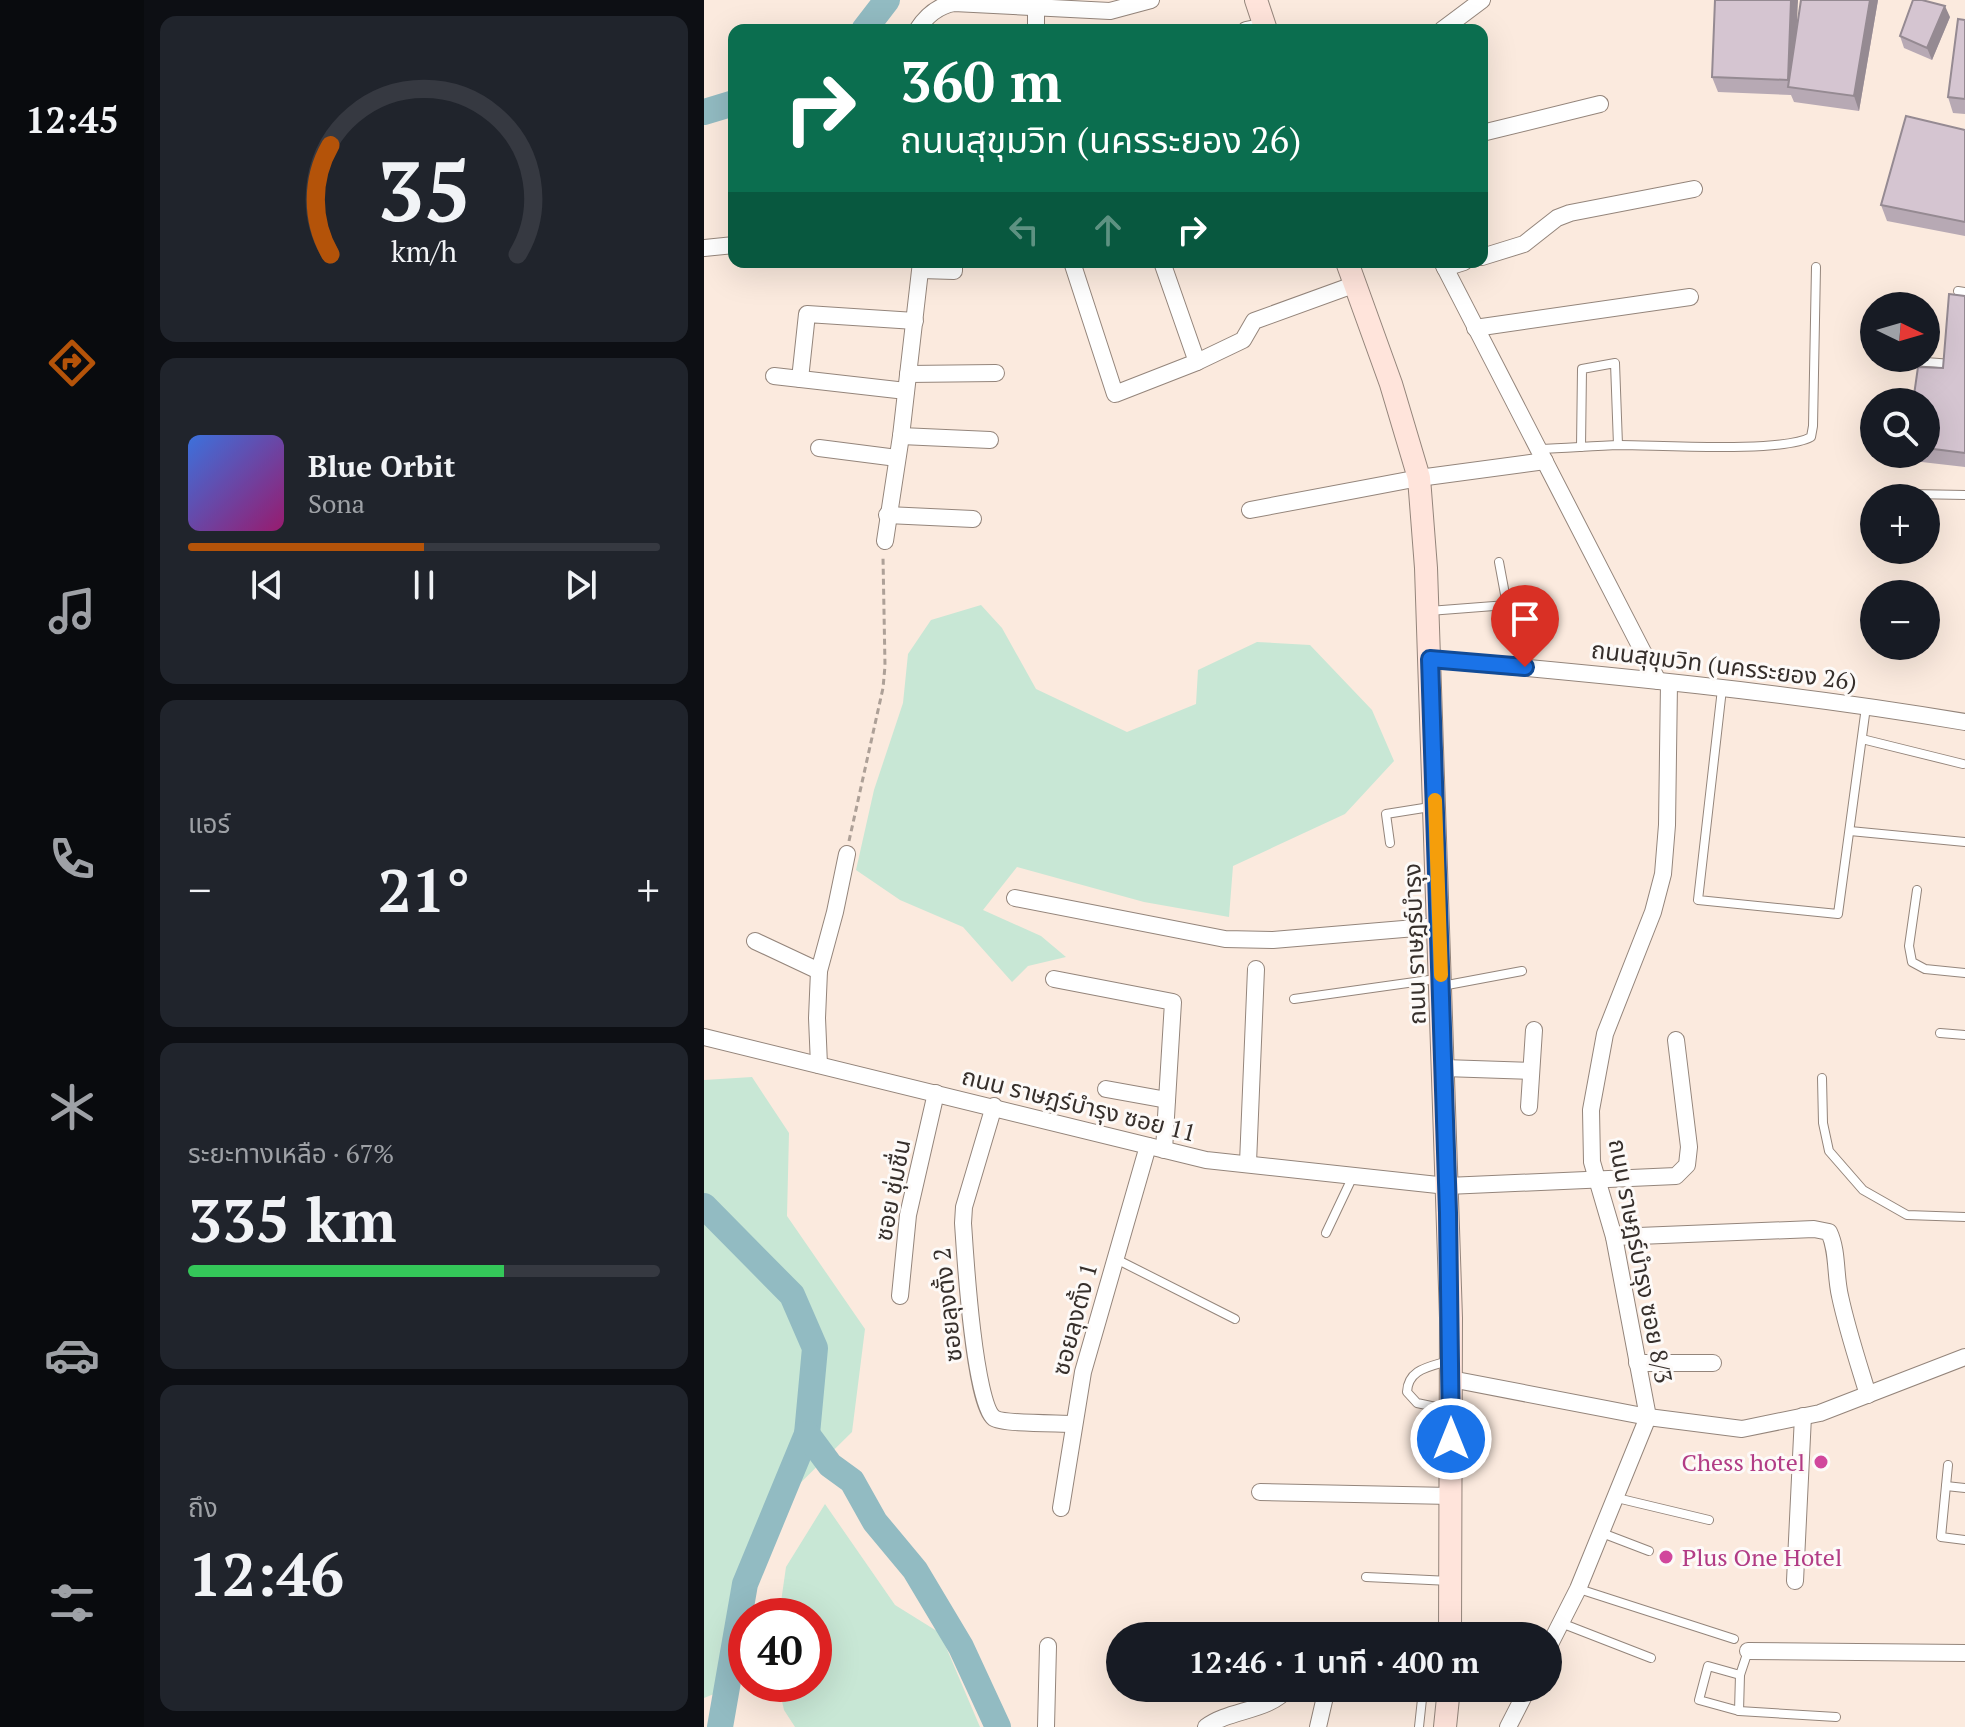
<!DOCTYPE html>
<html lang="th">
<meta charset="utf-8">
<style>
body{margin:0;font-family:"PT Serif","Noto Sans Thai",serif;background:#20242c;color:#f1f3f6;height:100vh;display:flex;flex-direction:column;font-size:30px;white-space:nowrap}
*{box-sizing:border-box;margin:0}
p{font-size:26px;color:#9ea1a6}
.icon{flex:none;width:44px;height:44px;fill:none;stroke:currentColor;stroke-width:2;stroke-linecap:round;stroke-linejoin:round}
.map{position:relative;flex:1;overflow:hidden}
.panel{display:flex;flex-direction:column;gap:16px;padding:16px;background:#0d0f14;width:560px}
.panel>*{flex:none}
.top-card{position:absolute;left:24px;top:24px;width:760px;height:244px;border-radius:16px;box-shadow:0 8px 32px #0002;background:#0b6e4f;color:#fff;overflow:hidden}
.needle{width:52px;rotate:95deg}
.fabs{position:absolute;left:1156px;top:292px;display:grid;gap:16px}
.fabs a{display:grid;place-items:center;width:80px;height:80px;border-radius:50%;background:#171b24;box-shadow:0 8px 32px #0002;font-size:40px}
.speed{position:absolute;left:24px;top:1598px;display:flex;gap:16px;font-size:40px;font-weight:700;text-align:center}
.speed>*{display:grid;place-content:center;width:104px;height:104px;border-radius:50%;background:#171b24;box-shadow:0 8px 32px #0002;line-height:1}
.speed .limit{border:12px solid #d22;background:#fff;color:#111}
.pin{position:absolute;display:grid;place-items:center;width:68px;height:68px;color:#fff;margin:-82px -34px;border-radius:50% 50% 50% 0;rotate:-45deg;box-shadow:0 0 8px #0007}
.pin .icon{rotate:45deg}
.me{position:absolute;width:88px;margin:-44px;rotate:0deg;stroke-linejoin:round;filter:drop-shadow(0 0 6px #0008)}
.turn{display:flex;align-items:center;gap:28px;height:168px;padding:0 40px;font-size:36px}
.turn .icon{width:104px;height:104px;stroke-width:2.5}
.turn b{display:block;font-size:56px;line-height:68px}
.lanes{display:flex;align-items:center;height:76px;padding:0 40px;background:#0003;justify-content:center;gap:40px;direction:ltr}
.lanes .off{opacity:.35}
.big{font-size:60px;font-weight:600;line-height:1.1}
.panel .tile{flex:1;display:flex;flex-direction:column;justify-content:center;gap:12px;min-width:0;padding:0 28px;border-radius:16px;background:#20242c}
.panel .dial{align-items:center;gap:0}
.dial svg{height:208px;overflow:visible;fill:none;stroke:#363941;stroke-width:7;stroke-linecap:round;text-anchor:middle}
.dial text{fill:#f1f3f6;stroke:none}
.song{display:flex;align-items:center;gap:24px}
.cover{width:96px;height:96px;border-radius:12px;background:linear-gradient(135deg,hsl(220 70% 55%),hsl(320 70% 35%))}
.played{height:8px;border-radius:4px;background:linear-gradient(90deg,#b45309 50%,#363941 50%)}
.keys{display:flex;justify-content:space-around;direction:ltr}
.heat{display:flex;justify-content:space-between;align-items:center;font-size:44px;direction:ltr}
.charge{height:12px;border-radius:6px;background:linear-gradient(90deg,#34c759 67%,#363941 0)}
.trip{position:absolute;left:402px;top:1622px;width:456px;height:80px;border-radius:40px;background:#171b24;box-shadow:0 8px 32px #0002;font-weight:600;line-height:80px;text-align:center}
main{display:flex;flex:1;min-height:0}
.tabs{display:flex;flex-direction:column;width:144px;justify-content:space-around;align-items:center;background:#090b0e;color:#9ea1a6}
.tabs .icon{width:56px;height:56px}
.tabs .selected{color:#b45309}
.tabs b{font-size:36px;color:#f1f3f6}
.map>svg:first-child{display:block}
</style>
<main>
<nav class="tabs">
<b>12:45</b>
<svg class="icon selected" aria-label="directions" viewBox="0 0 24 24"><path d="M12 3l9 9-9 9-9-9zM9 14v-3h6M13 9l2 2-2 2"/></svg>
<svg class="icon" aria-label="music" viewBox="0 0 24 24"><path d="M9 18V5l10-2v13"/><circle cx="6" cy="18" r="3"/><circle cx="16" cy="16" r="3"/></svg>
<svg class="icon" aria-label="phone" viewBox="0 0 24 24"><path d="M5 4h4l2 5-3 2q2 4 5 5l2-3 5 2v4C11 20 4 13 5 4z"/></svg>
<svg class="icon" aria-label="climate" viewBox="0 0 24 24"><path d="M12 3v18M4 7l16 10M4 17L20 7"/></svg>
<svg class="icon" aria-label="car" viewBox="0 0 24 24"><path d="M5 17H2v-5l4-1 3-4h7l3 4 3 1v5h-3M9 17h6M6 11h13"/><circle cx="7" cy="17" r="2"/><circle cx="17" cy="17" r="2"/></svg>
<svg class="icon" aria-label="filters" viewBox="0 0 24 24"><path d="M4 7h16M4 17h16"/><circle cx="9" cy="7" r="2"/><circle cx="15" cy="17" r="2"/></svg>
</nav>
<section class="panel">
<div class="tile dial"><svg viewBox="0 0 100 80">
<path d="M14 69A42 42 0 1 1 86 69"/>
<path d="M14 69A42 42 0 0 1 14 27" stroke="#b45309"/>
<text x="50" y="56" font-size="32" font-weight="700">35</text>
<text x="50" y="72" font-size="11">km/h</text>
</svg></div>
<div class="tile">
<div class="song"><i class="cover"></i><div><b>Blue Orbit</b><p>Sona</p></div></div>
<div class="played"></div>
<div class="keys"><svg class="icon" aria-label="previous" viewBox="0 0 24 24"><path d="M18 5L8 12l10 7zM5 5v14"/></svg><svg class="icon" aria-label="pause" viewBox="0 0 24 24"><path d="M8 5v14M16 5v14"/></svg><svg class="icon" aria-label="next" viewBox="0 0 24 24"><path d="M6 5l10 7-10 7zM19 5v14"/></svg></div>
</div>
<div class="tile"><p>แอร์</p>
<div class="heat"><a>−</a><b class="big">21°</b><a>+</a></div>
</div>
<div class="tile"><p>ระยะทางเหลือ · 67%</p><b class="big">335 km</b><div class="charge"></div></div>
<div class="tile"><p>ถึง</p><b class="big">12:46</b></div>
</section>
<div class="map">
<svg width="1261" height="1727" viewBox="0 0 1261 1727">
<rect width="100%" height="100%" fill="#fbeade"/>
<g fill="#c8e7d5">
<polygon points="277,605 298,628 332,689 423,732 492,704 494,670 553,642 606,645 668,710 690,761 641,814 529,866 525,917 440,902 313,867 279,910 337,936 362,957 324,966 308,982 259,927 196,900 152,870 170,790 199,703 204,654 227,620"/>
<polygon points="48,1077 85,1133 83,1216 161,1329 148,1432 76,1503 49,1543 41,1584 42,1681 0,1698 0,1080"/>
<polygon points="121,1504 191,1605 236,1633 276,1727 91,1727 80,1710 74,1684 110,1684 110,1616 75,1616 82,1567"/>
</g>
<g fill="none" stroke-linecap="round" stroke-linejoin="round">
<g stroke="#92bbc2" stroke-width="26">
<polyline points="160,30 183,0"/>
<polyline points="0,112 30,103"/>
<polyline points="0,1206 88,1295 111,1348 103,1434 41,1584 16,1727"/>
<polyline points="103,1434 126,1465 148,1481 171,1522 211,1570 257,1647 294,1727"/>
</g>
<defs>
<g id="lane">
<polyline points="1254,291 1261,292"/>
<polyline points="1209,361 1261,365"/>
<polyline points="877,447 878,369 911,363 914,445"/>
<path d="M835,449C862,448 889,446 916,445C955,445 1079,453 1107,437L1109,426L1112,267"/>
<polyline points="1207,494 1261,495"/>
<polyline points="795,562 803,605 821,667"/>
<polyline points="725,611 803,605"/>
<polyline points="1018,689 994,900 1134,914 1162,707"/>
<polyline points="1158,739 1259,764"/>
<polyline points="1146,831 1261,842"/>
<polyline points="686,843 682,814 726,807"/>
<polyline points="1213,890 1205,946 1208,962 1221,969 1261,973"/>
<polyline points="738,986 818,971"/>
<polyline points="590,999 732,979"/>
<polyline points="1236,1033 1261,1035"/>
<polyline points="1118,1078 1119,1123 1125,1151 1159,1190 1203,1215 1261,1217"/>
<polyline points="622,1233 649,1176"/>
<polyline points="412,1259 531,1319"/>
<path d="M744,1361C725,1367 704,1369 703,1392L713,1403L746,1410"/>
<polyline points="1244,1465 1237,1537 1261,1540"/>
<polyline points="1242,1486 1261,1488"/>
<polyline points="913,1498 1005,1520"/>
<polyline points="898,1533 945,1551"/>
<polyline points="662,1577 746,1581"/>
<polyline points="875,1589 1030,1639"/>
<polyline points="857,1623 947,1658"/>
<polyline points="1036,1675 1004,1666 995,1700 1035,1711 1132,1717"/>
<polyline points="1035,1711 1036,1675 1044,1651"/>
<polyline points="715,1727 718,1699"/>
</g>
<g id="street">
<polyline points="332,7 332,30"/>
<path d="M213,30C222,16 233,6 250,3L406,11L447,0"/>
<polyline points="542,30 561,26"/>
<polyline points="738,30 778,0"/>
<polyline points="778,133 896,104"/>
<polyline points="0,248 30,245"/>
<polyline points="778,257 820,244 853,218 866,213 990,189"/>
<polyline points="368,262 411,394 493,362 539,340 550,321 652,284"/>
<polyline points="458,262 493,362"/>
<polyline points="738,262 954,681"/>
<polyline points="741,268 760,262"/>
<polyline points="217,270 250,271 250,262"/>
<polyline points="771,328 986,297"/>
<polyline points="204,374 292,373"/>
<polyline points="70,376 202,391"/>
<polyline points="96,379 103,314 211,321"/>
<polyline points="197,436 286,440"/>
<polyline points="115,448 193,458"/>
<polyline points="546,510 715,478 841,461"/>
<polyline points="183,515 269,519"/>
<polyline points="181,541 197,436 217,262"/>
<path d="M726,659C905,675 1084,692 1261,722"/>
<polyline points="311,898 521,939 569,940 735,926"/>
<polyline points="51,941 115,971"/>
<polyline points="350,979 469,1002 460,1150"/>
<polyline points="0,1037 502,1160 743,1186 972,1176 983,1165 985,1147 972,1040"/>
<polyline points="115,1065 113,1018 115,971 131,912 143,854"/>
<polyline points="740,1068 827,1071"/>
<polyline points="402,1089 463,1100"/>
<path d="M290,1106L260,1207L259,1223C261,1254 270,1403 290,1418C298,1424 356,1423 370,1424"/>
<polyline points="825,1107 830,1030"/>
<polyline points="544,1163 552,969"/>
<path d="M910,1237L1110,1229L1125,1232C1134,1251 1131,1275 1136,1296C1143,1329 1154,1362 1164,1395"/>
<polyline points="196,1296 204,1215 232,1093"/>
<polyline points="933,1363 1009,1363"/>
<polyline points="747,1379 944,1417 1038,1429 1116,1413 1261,1357"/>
<polyline points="556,1492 747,1496"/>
<polyline points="357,1508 379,1372 444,1146"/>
<polyline points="1091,1581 1099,1416"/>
<polyline points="844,1648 874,1589 944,1417 910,1237 888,1162 887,1110 901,1034 949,912 959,874 963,825 965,683"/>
<polyline points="1044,1651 1261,1653"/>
<polyline points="342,1727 344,1646"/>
<path d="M502,1727C526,1709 565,1712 584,1688"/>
<polyline points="614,1727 623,1688"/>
<polyline points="804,1727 824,1688"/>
</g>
<g id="secondary">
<polyline points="552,0 562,30"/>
<polyline points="643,262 687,384 715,478 722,568 747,1318 746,1636"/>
<polyline points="741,1727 745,1688"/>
</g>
</defs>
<use href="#lane" stroke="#94857b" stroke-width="10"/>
<use href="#street" stroke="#94857b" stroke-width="18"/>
<use href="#secondary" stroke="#94857b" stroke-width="24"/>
<polyline stroke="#ada097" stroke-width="3" stroke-dasharray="6 4" stroke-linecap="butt" points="145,841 179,688 181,666 179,557"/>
<use href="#lane" stroke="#fff" stroke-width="8"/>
<use href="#street" stroke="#fff" stroke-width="16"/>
<use href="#secondary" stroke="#ffe4db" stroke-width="22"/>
</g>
<g fill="#b7a9b4">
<polygon points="1174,0 1155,111 1090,102 1087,95 1014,92 1008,77 1092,32"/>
<polygon points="1246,17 1228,60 1200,48 1196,36"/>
<polygon points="1261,20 1261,114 1249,113 1244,97"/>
<polygon points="1261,130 1261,236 1183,221 1177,205"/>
<polygon points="1261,296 1261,467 1209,461 1207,454 1222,454 1222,402 1239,368"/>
</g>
<g fill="#958a92">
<polygon points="1087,0 1094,0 1090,88 1087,87 1084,80"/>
<polygon points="1166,0 1174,0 1155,111 1150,96"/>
<polygon points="1241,6 1246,17 1228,60 1223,48"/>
</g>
<g fill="#d5c5d1" stroke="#958a92" stroke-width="2">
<polygon points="1011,0 1087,0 1084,80 1008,77"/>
<polygon points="1097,0 1166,0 1150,96 1084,87"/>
<polygon points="1209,0 1218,0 1241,6 1223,48 1196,36"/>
<polygon points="1254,19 1261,20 1261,99 1244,97"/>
<polygon points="1202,116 1261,130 1261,222 1177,205"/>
<polygon points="1245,294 1261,296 1261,453 1222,448 1222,402 1209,402 1214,367 1239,368"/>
</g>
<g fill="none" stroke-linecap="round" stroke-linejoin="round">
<defs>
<polyline id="route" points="747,1439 744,1213 726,659 821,667"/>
</defs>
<use href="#route" stroke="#114b97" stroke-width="20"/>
<use href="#route" stroke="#1a73e8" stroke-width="14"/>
<polyline stroke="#f59e0b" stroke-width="14" points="731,800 737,975"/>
</g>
<g fill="#d1479c" stroke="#fdfaf8" stroke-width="3">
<circle cx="1117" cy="1462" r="8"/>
<circle cx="962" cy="1557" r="8"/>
</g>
<g text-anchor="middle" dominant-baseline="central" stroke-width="6" stroke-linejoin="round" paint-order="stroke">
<g font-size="24" fill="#362f2b" stroke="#fdfaf8">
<text transform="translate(1020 665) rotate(7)">ถนนสุขุมวิท (นครระยอง 26)</text>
<text transform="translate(710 944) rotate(-92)">ถนน ราษฎร์บำรุง</text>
<text transform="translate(375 1104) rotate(14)">ถนน ราษฎร์บำรุง ซอย 11</text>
<text transform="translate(188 1190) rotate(-79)">ซอย ชุ่มชื่น</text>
<text transform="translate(937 1261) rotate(79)">ถนน ราษฎร์บำรุง ซอย 8/3</text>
<text transform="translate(243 1305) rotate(-96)">ซอยลุงตั้ง 2</text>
<text transform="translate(370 1319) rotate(-75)">ซอยลุงตั้ง 1</text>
</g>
<g font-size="24" fill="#b23c85" stroke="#fdfaf8" text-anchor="end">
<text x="1101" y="1462">Chess hotel</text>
<text x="978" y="1557" text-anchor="start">Plus One Hotel</text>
</g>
</g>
</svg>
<div class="fabs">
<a><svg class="needle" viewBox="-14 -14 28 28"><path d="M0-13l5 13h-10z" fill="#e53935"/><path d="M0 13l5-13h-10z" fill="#9ea1a6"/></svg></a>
<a><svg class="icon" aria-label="search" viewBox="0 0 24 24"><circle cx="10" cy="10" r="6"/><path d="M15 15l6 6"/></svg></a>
<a>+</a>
<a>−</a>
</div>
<div class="speed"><div class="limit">40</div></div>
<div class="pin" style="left:821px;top:667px;background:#d93025"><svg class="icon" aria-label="arrive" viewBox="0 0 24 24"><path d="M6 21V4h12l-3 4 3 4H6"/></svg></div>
<svg class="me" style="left:747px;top:1439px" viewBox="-20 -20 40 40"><circle r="17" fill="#1a73e8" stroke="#fff" stroke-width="3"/><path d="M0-11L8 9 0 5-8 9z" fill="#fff"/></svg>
<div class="trip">12:46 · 1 นาที · 400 m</div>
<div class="top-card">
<div class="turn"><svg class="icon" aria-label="right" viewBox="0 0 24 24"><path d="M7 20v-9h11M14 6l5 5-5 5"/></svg><div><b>360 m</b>ถนนสุขุมวิท (นครระยอง 26)</div></div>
<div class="lanes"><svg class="icon off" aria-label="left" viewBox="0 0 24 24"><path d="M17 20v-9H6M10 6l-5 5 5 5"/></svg><svg class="icon off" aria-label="ahead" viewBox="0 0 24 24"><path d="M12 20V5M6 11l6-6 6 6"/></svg><svg class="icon" aria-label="right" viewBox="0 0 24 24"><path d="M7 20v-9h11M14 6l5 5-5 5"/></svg></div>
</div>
</div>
</main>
